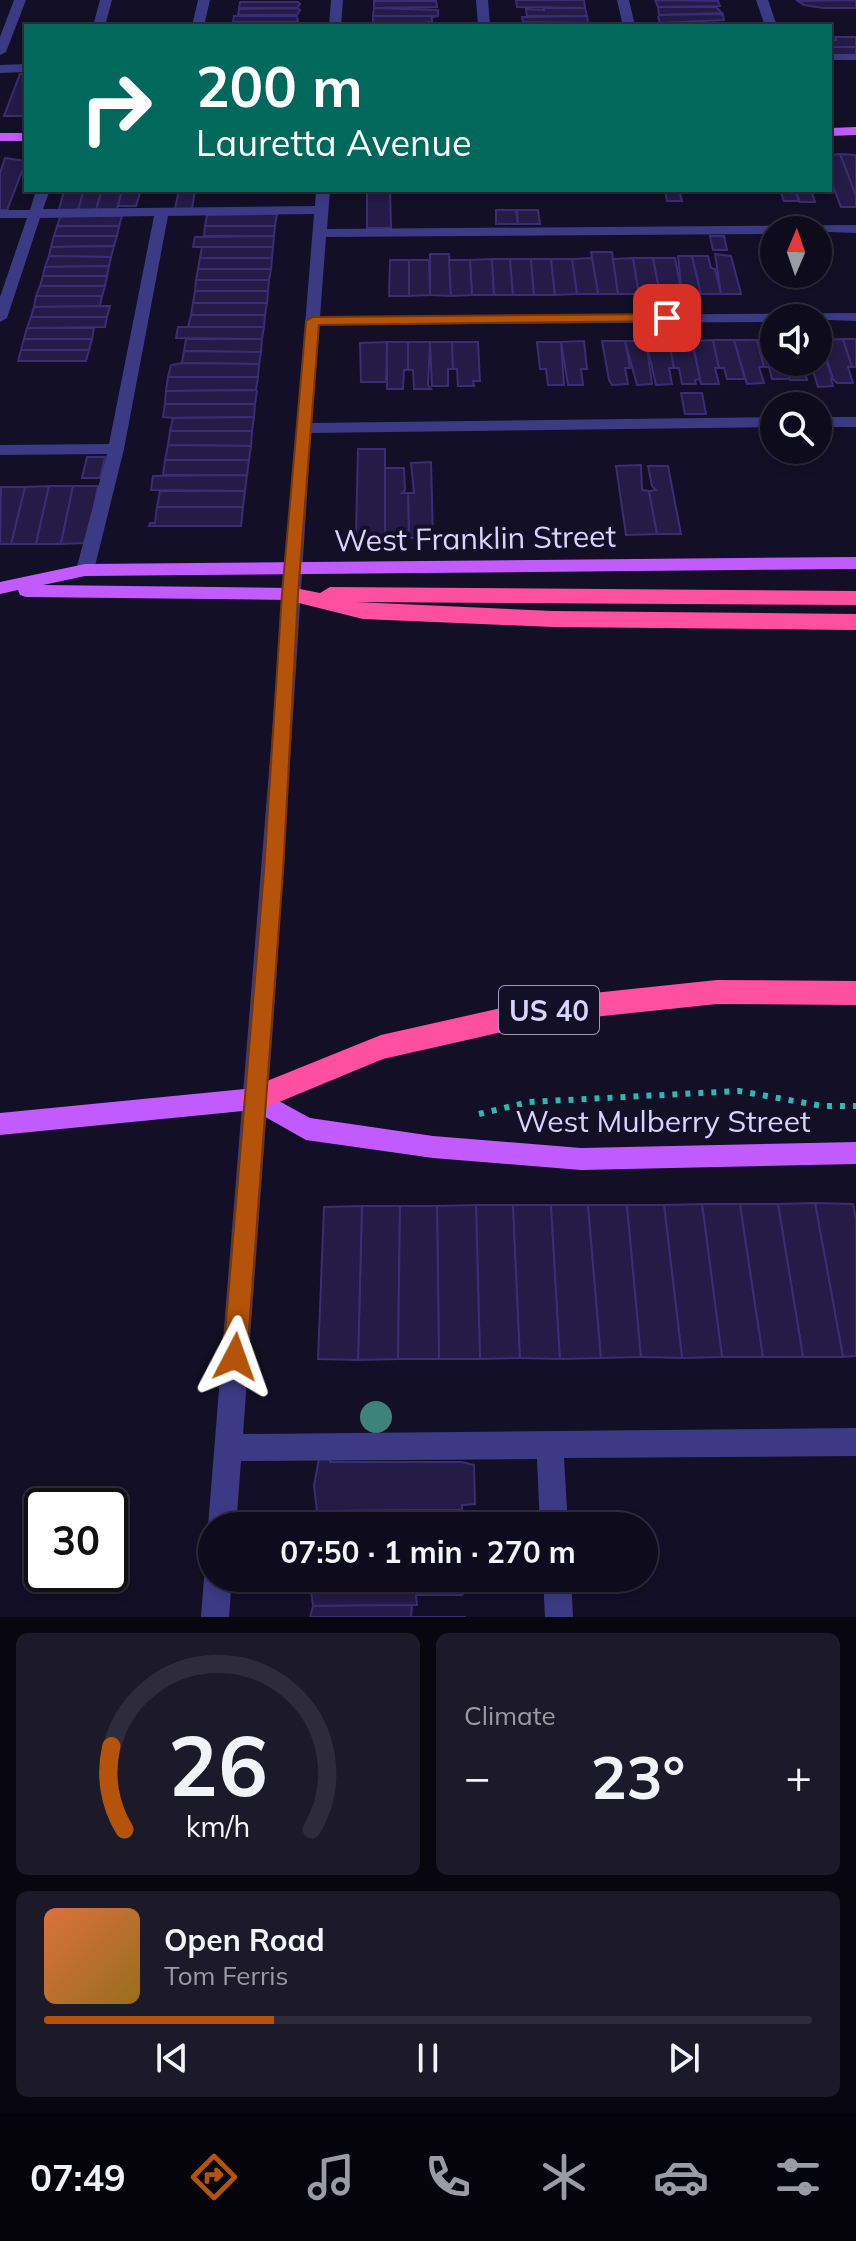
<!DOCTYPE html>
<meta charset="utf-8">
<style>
body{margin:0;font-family:Mulish,sans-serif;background:#1c1929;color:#f1f3f6;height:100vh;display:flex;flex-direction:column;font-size:30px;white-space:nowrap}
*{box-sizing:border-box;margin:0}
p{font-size:26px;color:#9b9ba3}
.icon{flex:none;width:44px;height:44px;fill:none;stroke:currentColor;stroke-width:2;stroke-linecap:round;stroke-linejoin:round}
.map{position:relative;height:1617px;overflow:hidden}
.drawer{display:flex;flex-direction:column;gap:16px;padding:16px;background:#08060f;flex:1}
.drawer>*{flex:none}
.banner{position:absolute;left:24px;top:24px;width:808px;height:168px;border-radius:0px;box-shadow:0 4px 12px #0003,0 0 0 2px #2e2b3b;background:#00695c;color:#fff;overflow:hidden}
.needle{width:52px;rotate:2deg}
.controls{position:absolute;left:760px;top:216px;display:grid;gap:16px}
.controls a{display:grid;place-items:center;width:72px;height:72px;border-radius:50%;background:#0e0b1c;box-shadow:0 4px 12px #0003,0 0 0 2px #2e2b3b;font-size:40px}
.speed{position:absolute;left:24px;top:1488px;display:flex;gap:16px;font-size:40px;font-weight:700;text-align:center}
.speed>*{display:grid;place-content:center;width:104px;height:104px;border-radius:50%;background:#0e0b1c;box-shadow:0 4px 12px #0003,0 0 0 2px #2e2b3b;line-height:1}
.speed .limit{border:4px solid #111;border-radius:12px;background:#fff;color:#111}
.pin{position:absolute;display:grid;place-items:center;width:68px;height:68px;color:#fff;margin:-34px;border-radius:16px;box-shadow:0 4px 12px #0006}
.me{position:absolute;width:88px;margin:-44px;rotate:4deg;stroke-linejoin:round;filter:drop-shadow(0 0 6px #0008)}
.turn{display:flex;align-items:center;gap:28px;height:168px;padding:0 40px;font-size:36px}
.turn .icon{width:104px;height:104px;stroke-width:2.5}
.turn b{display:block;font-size:56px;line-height:68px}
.big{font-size:60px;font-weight:700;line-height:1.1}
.drawer .tile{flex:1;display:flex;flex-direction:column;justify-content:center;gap:12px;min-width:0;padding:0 28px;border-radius:12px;background:#1c1929}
.drawer .dial{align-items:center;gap:0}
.dial svg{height:208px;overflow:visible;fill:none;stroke:#2e2b3b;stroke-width:7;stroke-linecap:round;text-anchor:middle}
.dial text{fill:#f1f3f6;stroke:none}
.song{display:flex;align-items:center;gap:24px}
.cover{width:96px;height:96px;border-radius:12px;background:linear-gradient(135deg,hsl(20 70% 55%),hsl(40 70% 35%))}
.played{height:8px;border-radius:4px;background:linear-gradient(90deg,#b45309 30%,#2e2b3b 30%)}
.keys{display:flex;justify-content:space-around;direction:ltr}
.heat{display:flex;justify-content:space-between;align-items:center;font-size:44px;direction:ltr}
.drawer .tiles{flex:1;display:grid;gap:16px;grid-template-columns:1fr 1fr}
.tile:last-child{grid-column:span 2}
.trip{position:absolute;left:198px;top:1512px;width:460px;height:80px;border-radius:40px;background:#0e0b1c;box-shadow:0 4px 12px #0003,0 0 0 2px #2e2b3b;font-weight:700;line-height:80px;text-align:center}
.menu{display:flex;height:128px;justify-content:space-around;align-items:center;background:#06040b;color:#9b9ba3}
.menu .icon{width:56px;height:56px}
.menu .current{color:#b45309}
.menu b{font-size:36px;color:#f1f3f6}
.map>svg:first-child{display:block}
</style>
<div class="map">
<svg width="856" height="1617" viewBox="0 0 856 1617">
<rect width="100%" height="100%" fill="#130f26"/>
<g fill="#241b47" stroke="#3b2d73" stroke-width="2">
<polygon points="516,0 584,0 585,8 517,7"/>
<polygon points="655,0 718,1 720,6 658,7"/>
<polygon points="856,0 856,8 823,8 804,5 798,1"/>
<polygon points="374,1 436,1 437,7 374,8"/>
<polygon points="240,2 298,2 300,4 297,8 239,8"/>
<polygon points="658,7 716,7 722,13 659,15"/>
<polygon points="297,8 300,10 297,15 238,15 239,9"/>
<polygon points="374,8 438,10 438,16 373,16"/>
<polygon points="544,8 585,8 587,16 527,16 526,9 544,10"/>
<polygon points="719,14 723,15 724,20 660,23 658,17 659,15"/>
<polygon points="297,16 298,22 233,22 234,16"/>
<polygon points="373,16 438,16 432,17 432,22 412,24 373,24"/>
<polygon points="587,16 588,23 523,22 522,17"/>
<polygon points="242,22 298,22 298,26 236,26"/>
<polygon points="661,23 706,23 726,26 661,26"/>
<polygon points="835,37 856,37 856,47 830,47 830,40 836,40"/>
<rect x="830" y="47" width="26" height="8"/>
<polygon points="20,74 26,74 26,105 22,116 4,116"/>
<polygon points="840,154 856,155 856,194 855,194"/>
<polygon points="840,154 856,196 856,207 841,207 830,178 830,155"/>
<polygon points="5,158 26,161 7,210 0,210 0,173"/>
<polygon points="64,190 84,190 78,210 59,210"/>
<polygon points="84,190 102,190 96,210 78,210"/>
<polygon points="102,190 122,190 117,209 96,210"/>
<polygon points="122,190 141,190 136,206 118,206"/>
<polygon points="179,190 195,190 192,209 175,209"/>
<polygon points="367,190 390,190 391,228 367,228"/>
<polygon points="665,190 679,190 682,201 667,201"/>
<polygon points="780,190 795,190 799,201 784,201"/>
<polygon points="795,190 811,190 815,202 800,202"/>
<polygon points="496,210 516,210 518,224 496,224"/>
<polygon points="517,210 538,210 540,224 518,224"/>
<polygon points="272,214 277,214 275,226 205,226 207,215"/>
<polygon points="61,215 122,216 119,226 57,226"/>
<polygon points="57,226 119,226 117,236 54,236"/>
<polygon points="205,226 275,226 274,236 204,236"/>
<polygon points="54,236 117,236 114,246 51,247"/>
<polygon points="274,236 273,247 193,247 195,237"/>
<polygon points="710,236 724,236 727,250 713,250"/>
<polygon points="114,246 111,257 49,256 51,247"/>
<polygon points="202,247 273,247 272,258 200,258"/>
<polygon points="591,252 612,252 618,294 598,294"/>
<polygon points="430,254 449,254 451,296 430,295"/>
<polygon points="715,254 731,256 741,294 721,294"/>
<polygon points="49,256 111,257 109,266 45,267"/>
<polygon points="678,256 692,256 701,294 682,295"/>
<polygon points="692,256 708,256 711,268 715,269 721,294 701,294"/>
<polygon points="200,258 272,258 271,269 198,269"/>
<polygon points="592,258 598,294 577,294 572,259"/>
<polygon points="633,258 639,294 618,294 613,259"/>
<polygon points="633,258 653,258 660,294 639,294"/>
<polygon points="653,258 675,258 682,295 660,294"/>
<polygon points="492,259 494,295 472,295 470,260"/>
<polygon points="492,259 510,259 513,295 494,295"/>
<polygon points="510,259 531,259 534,295 513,295"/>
<polygon points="531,259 551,259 555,295 534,295"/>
<polygon points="551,259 572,259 577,294 555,295"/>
<polygon points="390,260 409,260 409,296 389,296"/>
<polygon points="409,260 429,260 430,295 409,296"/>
<polygon points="449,260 470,260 472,295 451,296"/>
<polygon points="109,266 107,276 43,276 45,267"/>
<polygon points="198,269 271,269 269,280 196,280"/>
<polygon points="43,276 107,276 105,286 40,286"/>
<polygon points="196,280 269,280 268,291 195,291"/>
<polygon points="40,286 105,286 102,296 36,296"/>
<polygon points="195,291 268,291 267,303 193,303"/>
<polygon points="36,296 102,296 100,306 110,306 34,307"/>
<polygon points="193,303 267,303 265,315 191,315"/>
<polygon points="110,306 107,317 31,317 34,307"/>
<polygon points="191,315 265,315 264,327 188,327"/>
<polygon points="31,317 107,317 105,327 27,328"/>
<polygon points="178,327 264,327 262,339 176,338"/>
<polygon points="27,328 94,328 92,339 24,339"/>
<polygon points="24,339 92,339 89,350 21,350"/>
<polygon points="186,339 262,339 261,352 184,351"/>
<polygon points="843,339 852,367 848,367 853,383 837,383 833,379 821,340"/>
<polygon points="843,339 856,339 856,367 852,367"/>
<polygon points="713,340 719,368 715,368 719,384 701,384 692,341"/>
<polygon points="713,340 734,340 745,379 727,379 724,368 719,368"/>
<polygon points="734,340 757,340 764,367 759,367 764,383 747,384"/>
<polygon points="757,340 774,340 774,362 785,362 790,379 772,379 769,367 764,367"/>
<polygon points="818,340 833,379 831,379 833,386 818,387 812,367 803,367 802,362 818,362"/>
<polygon points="584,341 587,369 581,369 583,385 568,385 561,342"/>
<polygon points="602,341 625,341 630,368 625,368 628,384 612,385 609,380"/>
<polygon points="625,341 646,341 652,384 637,385"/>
<polygon points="646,341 669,341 674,368 669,368 672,384 656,385"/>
<polygon points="669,341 692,341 700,379 695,380 696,384 682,384 679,368 674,368"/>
<polygon points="387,342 408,342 408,370 404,370 403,389 387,389"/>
<polygon points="387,342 386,382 361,382 360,343"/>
<polygon points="408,342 430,342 428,385 431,389 414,389 413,370 408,370"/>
<polygon points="430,342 452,342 453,369 448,369 448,386 432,386"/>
<polygon points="452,342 478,342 480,381 473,381 474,386 458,386 457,369 453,369"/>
<polygon points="537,342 561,342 564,385 548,385 546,369 540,369"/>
<polygon points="21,350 89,350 86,361 18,361"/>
<polygon points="184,351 261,352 259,364 182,363"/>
<polygon points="785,362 802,362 807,380 790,380"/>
<polygon points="182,363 259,364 258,377 168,377 171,365"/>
<polygon points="168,377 258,377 256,390 166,391"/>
<polygon points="166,391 256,390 257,391 255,404 165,404"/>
<polygon points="681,393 702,393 706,414 685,414"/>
<polygon points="165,404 255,404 254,417 173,418 163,417"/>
<polygon points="254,417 252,431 170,431 173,418"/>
<polygon points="170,431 252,431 251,446 168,445"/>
<polygon points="168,445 251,446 249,460 165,460"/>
<polygon points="358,449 385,449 385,537 353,537 356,534"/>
<polygon points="87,457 105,457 100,478 82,478"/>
<polygon points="165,460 249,460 247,475 163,475"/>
<polygon points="431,462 433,538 409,538 408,493 414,493 411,463"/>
<polygon points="641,465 642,490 649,491 657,534 626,535 616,466"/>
<polygon points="648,466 668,466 681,534 657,534 649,491 656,490 652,486"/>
<polygon points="385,468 404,468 405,490 402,493 408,493 409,538 385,537"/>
<polygon points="247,475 245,491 151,490 153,476"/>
<polygon points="49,486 36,544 11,544 25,487"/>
<polygon points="49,486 73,486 61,544 36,544"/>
<polygon points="73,486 98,486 87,543 61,544"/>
<polygon points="1,487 25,487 11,544 0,544"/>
<polygon points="160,491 245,491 243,507 157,507"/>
<polygon points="157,507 243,507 241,526 149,526 150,523 155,523"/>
<polygon points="815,1203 853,1204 856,1219 856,1356 843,1357"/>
<polygon points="815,1203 843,1357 803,1357 778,1204"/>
<polygon points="702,1204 740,1204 763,1357 722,1357"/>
<polygon points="702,1204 722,1357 682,1358 664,1205"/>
<polygon points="740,1204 778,1204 803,1357 763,1357"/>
<polygon points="476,1205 513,1205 520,1358 480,1359"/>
<polygon points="476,1205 480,1359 439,1359 437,1206"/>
<polygon points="513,1205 551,1205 560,1359 520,1358"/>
<polygon points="551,1205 588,1205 601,1358 560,1359"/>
<polygon points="588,1205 627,1205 641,1357 601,1358"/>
<polygon points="627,1205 664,1205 682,1358 641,1357"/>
<polygon points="362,1206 400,1206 398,1359 358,1360"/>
<polygon points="362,1206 358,1360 318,1359 324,1207"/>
<polygon points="400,1206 437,1206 439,1359 398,1359"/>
<polygon points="330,1458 330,1462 462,1462 474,1465 475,1504 462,1505 462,1510 317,1511 314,1486 319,1459"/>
<polygon points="317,1511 462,1510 463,1526 312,1526"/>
<polygon points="475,1578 475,1584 462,1595 416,1595 417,1605 313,1606 310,1581 310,1578"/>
<polygon points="412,1605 411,1617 466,1617 310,1617 313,1606"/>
</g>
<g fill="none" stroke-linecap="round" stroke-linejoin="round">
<polyline stroke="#2fb8b0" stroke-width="6" stroke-dasharray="5 8" stroke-linecap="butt" points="479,1114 529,1102 739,1091 822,1106 856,1106"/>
<g fill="#3d3a85" fill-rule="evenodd">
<polygon points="14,0 26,0 6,52 0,55 0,37"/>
<polygon points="100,0 112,0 105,26 93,26"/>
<polygon points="198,0 210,0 204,26 192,26"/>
<polygon points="331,0 343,0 341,26 329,26"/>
<polygon points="476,0 488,0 490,26 478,26"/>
<polygon points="617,0 629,0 635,26 623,26"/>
<polygon points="756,0 768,0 777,26 765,26"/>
<rect x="830" y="54" width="26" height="6"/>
<polygon points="26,64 26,72 0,73 0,65"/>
<polygon points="36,190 50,190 43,209 315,206 316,190 330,190 327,229 856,225 856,233 774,230 774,234 326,237 320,317 856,313 856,321 774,318 774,322 319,325 312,423 774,417 774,427 311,433 275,999 243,1434 856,1428 856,1456 564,1458 568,1526 540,1526 537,1459 241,1461 236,1526 212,1526 212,1536 208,1526 314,214 168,216 124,449 94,570 85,576 76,570 107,454 0,455 0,445 109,444 154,216 40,218 7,318 0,322 0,297 27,218 0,218 0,210 30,210"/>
<rect x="818" y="417" width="38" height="10"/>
<polygon points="212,1566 212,1578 232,1578 229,1617 201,1617 204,1578"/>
<polygon points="543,1578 571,1578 573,1617 545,1617"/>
</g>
<g fill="#c25bff" fill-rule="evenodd">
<polygon points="856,127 856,135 830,136 830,128"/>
<rect x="0" y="133" width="26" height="8"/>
<polygon points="856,557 856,569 85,576 43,585 290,588 299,594 290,600 26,597 20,595 18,590 0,594 0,582 85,564"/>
<polygon points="255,1088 310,1118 433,1136 581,1148 856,1142 856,1164 581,1170 433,1158 306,1140 253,1110 0,1135 0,1113"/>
</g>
<g fill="#ff4fa3" fill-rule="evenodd">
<polygon points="290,587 320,593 330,587 856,591 856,605 355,602 553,611 856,614 856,630 553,627 363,619 283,599 279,594 283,589"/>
<polygon points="717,980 856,981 856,1005 717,1004 546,1022 383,1059 255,1112 245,1108 241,1099 245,1090 381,1035 546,998"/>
</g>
</g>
<circle fill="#3d827b" cx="376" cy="1417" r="16"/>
<polygon fill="#b45309" stroke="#753606" stroke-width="2" points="667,314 672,316 672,321 319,325 298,594 283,872 247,1357 243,1365 235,1368 227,1365 223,1357 264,872 282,594 306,321 313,317"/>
<g text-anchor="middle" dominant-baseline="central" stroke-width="8" stroke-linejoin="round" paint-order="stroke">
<rect fill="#130f26" stroke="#9e99be" stroke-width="2" x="499" y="986" width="100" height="48" rx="6"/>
<g font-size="28" font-weight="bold" fill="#d9d4ff">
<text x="549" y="1010">US 40</text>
</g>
<g font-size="30" fill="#d9d4ff" stroke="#130f26">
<text transform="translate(475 538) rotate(-1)">West Franklin Street</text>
<text x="663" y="1121">West Mulberry Street</text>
</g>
</g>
</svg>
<div class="controls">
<a><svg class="needle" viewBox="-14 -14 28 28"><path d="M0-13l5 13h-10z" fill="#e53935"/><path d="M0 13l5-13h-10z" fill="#9b9ba3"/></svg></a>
<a><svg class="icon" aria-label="sound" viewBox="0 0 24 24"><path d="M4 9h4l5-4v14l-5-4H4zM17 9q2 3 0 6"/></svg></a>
<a><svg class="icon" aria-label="search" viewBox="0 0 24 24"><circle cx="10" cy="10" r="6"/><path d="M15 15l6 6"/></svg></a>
</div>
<div class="speed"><div class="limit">30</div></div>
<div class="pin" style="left:667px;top:318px;background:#d93025"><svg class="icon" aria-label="arrive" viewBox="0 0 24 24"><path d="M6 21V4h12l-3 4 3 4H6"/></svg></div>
<svg class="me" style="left:235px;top:1357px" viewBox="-20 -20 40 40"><path d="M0-17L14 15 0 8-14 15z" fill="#b45309" stroke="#fff" stroke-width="4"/></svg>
<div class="trip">07:50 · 1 min · 270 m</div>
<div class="banner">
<div class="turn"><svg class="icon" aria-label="right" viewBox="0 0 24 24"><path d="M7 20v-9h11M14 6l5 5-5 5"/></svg><div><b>200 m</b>Lauretta Avenue</div></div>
</div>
</div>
<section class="drawer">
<div class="tiles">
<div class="tile dial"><svg viewBox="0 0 100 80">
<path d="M14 69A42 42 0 1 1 86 69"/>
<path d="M14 69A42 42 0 0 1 9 37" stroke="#b45309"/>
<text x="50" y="56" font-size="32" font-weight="700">26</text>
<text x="50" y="72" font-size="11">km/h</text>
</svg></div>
<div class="tile"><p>Climate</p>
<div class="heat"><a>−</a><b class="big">23°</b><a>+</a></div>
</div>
<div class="tile">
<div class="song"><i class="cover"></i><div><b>Open Road</b><p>Tom Ferris</p></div></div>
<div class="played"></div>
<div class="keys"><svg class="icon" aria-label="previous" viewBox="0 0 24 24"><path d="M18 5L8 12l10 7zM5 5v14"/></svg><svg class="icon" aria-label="pause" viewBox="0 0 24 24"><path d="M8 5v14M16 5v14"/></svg><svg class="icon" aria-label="next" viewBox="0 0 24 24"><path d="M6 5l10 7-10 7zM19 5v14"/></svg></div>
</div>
</div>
</section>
<nav class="menu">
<b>07:49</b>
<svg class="icon current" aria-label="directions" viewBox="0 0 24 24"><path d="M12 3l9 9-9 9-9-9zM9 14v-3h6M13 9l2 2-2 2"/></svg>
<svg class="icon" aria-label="music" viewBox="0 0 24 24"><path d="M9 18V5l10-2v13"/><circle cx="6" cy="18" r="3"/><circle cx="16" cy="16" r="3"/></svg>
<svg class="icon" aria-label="phone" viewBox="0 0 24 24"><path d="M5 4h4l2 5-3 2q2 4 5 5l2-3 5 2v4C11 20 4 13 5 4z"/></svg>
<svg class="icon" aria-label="climate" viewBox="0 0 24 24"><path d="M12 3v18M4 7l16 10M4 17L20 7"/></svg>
<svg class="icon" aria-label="car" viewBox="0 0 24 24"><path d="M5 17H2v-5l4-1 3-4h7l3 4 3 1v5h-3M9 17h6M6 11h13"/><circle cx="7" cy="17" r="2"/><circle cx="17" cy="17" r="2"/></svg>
<svg class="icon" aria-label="filters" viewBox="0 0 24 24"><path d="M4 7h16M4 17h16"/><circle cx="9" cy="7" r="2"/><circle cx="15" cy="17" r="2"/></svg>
</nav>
